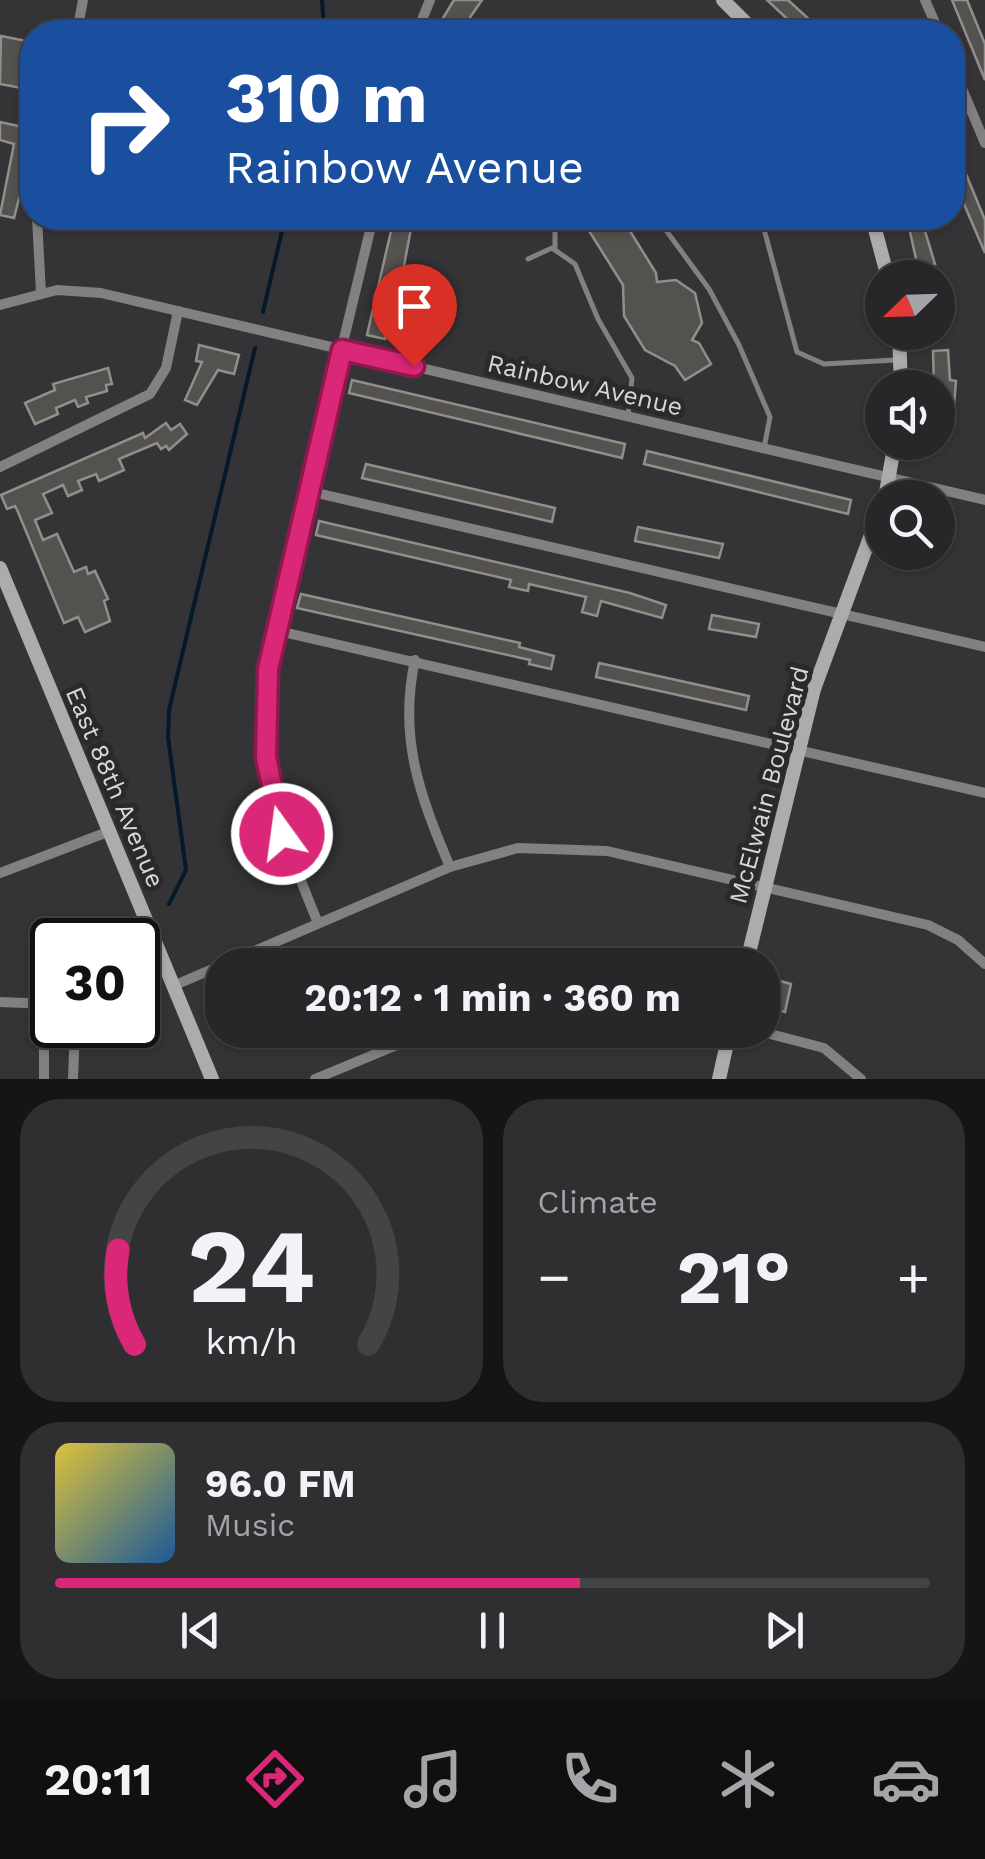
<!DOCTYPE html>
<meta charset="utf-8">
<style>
body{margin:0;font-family:"Work Sans",sans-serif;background:#2f2f31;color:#f1f3f6;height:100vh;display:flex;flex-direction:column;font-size:38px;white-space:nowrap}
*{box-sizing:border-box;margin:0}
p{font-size:32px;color:#a4a5a8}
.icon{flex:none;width:55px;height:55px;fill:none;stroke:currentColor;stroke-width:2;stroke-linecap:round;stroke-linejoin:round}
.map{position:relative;height:1079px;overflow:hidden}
.panel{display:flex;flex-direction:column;gap:20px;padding:20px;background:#151517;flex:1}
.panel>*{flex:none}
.guide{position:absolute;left:20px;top:20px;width:945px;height:210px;border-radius:40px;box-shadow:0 2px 8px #0004,0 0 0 2px #434446;background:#1a4fa0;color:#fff;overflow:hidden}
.needle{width:65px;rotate:247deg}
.fabs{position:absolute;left:865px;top:260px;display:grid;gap:20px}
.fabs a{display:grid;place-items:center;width:90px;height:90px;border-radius:50%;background:#272729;box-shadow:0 2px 8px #0004,0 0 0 2px #434446;font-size:50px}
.speed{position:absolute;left:30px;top:918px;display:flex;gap:20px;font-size:50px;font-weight:700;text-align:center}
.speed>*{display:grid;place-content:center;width:130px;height:130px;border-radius:50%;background:#272729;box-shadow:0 2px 8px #0004,0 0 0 2px #434446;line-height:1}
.speed .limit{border:5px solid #111;border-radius:15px;background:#fff;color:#111}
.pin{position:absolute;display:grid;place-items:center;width:85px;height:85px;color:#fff;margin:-102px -42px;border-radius:50% 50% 50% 0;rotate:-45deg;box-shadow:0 0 10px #0007}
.pin .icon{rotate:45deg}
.me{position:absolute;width:110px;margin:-55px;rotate:346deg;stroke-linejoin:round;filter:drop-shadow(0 0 8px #0008)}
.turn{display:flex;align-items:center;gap:35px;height:210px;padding:0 40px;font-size:45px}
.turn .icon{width:130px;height:130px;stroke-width:2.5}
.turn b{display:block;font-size:70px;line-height:85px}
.big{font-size:75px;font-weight:700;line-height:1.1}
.panel .widget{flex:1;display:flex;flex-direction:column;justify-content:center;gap:15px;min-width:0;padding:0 35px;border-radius:40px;background:#2f2f31}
.panel .dial{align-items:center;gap:0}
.dial svg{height:260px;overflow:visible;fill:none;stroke:#434446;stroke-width:7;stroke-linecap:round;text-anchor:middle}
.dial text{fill:#f1f3f6;stroke:none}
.song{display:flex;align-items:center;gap:30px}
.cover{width:120px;height:120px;border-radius:15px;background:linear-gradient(135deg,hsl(50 70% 55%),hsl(210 70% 35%))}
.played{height:10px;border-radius:5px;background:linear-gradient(90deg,#db2777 60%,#434446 60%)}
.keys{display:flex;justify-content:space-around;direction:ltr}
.heat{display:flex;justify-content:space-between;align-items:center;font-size:55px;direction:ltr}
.panel .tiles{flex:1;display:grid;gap:20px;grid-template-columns:1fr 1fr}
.widget:last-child{grid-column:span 2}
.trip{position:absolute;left:205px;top:948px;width:575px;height:100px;border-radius:40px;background:#272729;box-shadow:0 2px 8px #0004,0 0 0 2px #434446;font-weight:700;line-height:100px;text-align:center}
.dock{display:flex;height:160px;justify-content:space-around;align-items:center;background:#101010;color:#a4a5a8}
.dock .icon{width:70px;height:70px}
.dock .on{color:#db2777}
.dock b{font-size:45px;color:#f1f3f6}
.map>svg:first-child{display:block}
</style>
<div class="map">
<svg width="985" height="1079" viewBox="0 0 985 1079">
<rect width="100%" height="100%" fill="#343437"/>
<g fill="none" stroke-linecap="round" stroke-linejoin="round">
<g stroke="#041a2a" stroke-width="4">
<polyline points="322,0 324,32"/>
<polyline points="263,312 285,218"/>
<polyline points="169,904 186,870 168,737 169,710 255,348"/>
</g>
</g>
<g fill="#54524f" stroke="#918e8c" stroke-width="2.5">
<polygon points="454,0 482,0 460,32 440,32 447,21 443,18"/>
<polygon points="767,0 788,0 823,32 792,32 797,28"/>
<polygon points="952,0 967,0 985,44 985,80"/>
<polygon points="1,36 32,42 32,90 0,84"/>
<polygon points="0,122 32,129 32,148 14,218 0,215 14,144 0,140"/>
<polygon points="952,140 985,220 985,253 952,176"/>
<polygon points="394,218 413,218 394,319 390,319 385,339 367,335"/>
<polygon points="581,218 622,218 656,273 657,282 676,280 695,293 702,323 692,340 699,343 711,364 685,380 675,366 645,350 624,316 623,285"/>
<polygon points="907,218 921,218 935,264 922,267 916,259"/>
<polygon points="199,345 239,355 234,374 218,370 197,405 185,400 202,362 196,361"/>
<polygon points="948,350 950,380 956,381 954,406 938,405 934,388 933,351"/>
<polygon points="108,368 112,384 106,385 107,391 86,397 88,403 78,407 75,400 56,408 58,414 35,424 25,403 55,390 53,384"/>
<polygon points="352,380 625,444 622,458 349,393"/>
<polygon points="166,423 171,430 180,424 187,434 169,450 166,446 161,449 157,443 119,459 124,470 99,481 96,474 78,481 82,490 68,496 63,485 43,494 52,513 35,520 43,540 57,534 74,572 86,567 88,574 95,571 108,599 104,601 110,621 85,632 78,617 64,623 18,512 15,506 7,509 1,495 143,433 145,438"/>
<polygon points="647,451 851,500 848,514 644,464"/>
<polygon points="366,464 555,508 552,522 362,478"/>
<polygon points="319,521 630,593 666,605 662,618 601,601 597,616 582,612 586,597 529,584 528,591 509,587 511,580 316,535"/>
<polygon points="638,527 723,544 719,558 635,541"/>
<polygon points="301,594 520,643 519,647 554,656 551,669 529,664 530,660 297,608"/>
<polygon points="712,615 759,624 756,637 709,629"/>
<polygon points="599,663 749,696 746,710 596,677"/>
<polygon points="776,980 791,984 785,1012 763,1007 766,996 772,998"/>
</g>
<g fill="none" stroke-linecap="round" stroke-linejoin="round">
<g stroke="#828180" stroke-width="5">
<polyline points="657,218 709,289 739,345 770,417 764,448"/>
<polyline points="761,218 797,352 824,364 895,360"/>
<polyline points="555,249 555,218"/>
<polyline points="528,259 552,248 575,264 598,319 632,378 628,416"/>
</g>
<g stroke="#828180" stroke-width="10">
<polyline points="925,0 939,32"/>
<polyline points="77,32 83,0"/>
<polyline points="417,32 430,0"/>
<polyline points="952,65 985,143"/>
<polyline points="37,218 41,293"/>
<polyline points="0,305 57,290 101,293 985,500"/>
<polyline points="0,467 150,394 166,368 178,311"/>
<polyline points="308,491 985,647"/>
<polyline points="274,630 985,793"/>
<path d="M415,660C398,738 420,796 450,867"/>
<polyline points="0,873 110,831"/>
<path d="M318,923C274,818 254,744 274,630L373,218"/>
<polyline points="96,940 115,926 147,922"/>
<polyline points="134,940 147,922"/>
<polyline points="173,986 450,867 518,848 607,851 928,925 958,940 985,964"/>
<polyline points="0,1002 52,1004 44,1041 44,1079"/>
<polyline points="755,1030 824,1048 861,1079"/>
<polyline points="73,1079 75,1025"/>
<polyline points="315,1079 433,1030"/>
</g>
<g stroke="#adacaa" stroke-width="14">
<polyline points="723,0 755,32"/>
<polyline points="872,218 888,278"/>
<polyline points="899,332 901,388"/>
<polyline points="885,498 895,442"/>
<polyline points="0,568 212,1079"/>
<polyline points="746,965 814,689 882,505"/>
<polyline points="719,1079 730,1030"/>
</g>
</g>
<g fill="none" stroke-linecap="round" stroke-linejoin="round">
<defs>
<polyline id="route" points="282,834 266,757 268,669 342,350 414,366"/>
</defs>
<use href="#route" stroke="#8e194d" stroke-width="25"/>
<use href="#route" stroke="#db2777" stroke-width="18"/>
</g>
<g text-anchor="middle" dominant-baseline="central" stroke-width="10" stroke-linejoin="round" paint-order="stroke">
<g font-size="25" fill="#d8d8da" stroke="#2a2a2d">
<text transform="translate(585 385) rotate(13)">Rainbow Avenue</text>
<text transform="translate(769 785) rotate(-75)">McElwain Boulevard</text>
<text transform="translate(115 787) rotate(67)">East 88th Avenue</text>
</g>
</g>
</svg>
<div class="fabs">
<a><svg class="needle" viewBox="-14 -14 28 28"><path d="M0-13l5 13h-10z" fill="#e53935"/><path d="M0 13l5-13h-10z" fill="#a4a5a8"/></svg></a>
<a><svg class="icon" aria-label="sound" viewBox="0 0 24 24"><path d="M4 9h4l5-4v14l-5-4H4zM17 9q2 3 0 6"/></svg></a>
<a><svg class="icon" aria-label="search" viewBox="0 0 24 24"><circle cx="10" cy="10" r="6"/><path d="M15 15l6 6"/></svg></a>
</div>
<div class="speed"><div class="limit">30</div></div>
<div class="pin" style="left:414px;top:366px;background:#d93025"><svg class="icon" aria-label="arrive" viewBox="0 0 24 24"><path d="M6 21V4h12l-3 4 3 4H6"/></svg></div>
<svg class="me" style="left:282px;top:834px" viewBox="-20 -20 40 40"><circle r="17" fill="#db2777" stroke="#fff" stroke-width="3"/><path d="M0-11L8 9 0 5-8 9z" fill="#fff"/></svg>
<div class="trip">20:12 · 1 min · 360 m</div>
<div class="guide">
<div class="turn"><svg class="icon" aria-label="right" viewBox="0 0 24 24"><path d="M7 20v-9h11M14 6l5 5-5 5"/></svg><div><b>310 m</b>Rainbow Avenue</div></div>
</div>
</div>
<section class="panel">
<div class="tiles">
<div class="widget dial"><svg viewBox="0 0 100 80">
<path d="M14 69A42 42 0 1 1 86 69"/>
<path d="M14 69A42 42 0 0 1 9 40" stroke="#db2777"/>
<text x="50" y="56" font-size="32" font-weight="700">24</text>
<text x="50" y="72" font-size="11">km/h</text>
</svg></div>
<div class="widget"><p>Climate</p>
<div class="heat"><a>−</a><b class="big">21°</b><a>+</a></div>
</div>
<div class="widget">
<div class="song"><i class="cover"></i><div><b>96.0 FM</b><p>Music</p></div></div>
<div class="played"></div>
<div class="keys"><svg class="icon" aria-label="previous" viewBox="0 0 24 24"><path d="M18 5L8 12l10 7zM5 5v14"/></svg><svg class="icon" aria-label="pause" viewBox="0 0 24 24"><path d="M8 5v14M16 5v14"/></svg><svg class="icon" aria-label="next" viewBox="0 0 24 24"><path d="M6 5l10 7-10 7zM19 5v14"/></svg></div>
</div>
</div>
</section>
<nav class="dock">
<b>20:11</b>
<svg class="icon on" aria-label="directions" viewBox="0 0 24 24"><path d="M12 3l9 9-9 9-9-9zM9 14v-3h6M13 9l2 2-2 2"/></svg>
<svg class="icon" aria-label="music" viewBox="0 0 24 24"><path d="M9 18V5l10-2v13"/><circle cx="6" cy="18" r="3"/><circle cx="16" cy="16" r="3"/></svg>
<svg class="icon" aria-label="phone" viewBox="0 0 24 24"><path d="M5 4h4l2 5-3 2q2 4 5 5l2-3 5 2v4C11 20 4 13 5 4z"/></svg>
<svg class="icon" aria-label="climate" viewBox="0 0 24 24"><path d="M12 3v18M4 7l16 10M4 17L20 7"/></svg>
<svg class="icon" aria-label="car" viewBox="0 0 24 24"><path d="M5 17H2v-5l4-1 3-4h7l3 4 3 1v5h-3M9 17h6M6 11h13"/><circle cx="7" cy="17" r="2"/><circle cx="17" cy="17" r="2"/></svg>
</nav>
